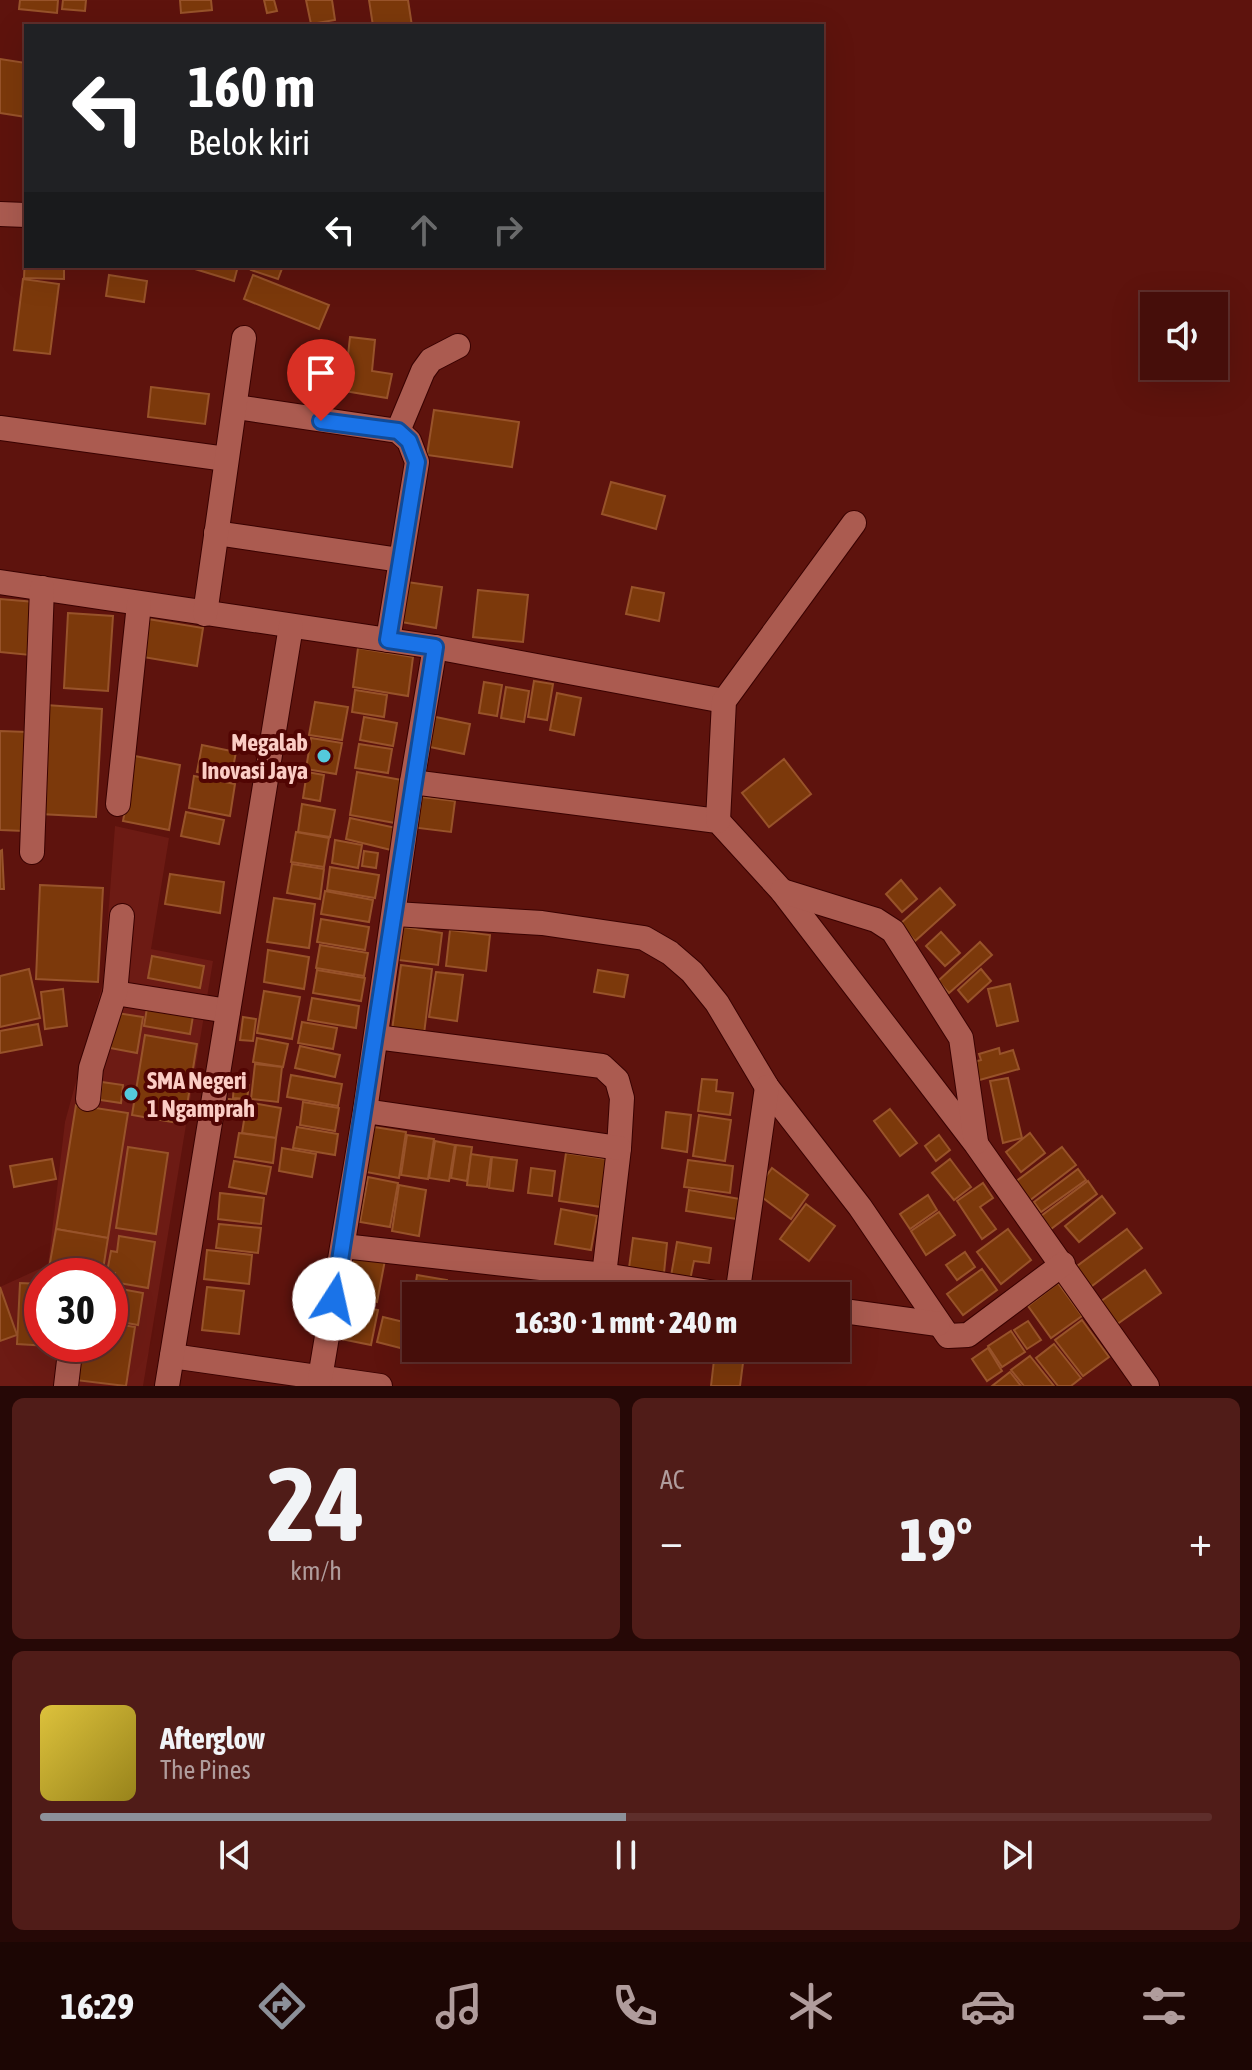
<!DOCTYPE html>
<html lang="id">
<meta charset="utf-8">
<style>
body{margin:0;font-family:"Asap Condensed",sans-serif;background:#501c18;color:#f1f3f6;height:100vh;display:flex;flex-direction:column;font-size:30px;white-space:nowrap}
*{box-sizing:border-box;margin:0}
p{font-size:26px;color:#b09c9c}
.icon{flex:none;width:44px;height:44px;fill:none;stroke:currentColor;stroke-width:2;stroke-linecap:round;stroke-linejoin:round}
.map{position:relative;height:1386px;overflow:hidden}
.side{display:flex;flex-direction:column;gap:12px;padding:12px;background:#260806;flex:1}
.side>*{flex:none}
.guide{position:absolute;left:24px;top:24px;width:800px;height:244px;border-radius:0px;box-shadow:0 8px 32px #0002,0 0 0 2px #5e2e2b;background:#202124;color:#fff;overflow:hidden}
.controls{position:absolute;left:1140px;top:292px;display:grid;gap:16px}
.controls a{display:grid;place-items:center;width:88px;height:88px;border-radius:0px;background:#460e0a;box-shadow:0 8px 32px #0002,0 0 0 2px #5e2e2b;font-size:40px}
.speed{position:absolute;left:24px;top:1258px;display:flex;gap:16px;font-size:40px;font-weight:700;text-align:center}
.speed>*{display:grid;place-content:center;width:104px;height:104px;border-radius:50%;background:#460e0a;box-shadow:0 8px 32px #0002,0 0 0 2px #5e2e2b;line-height:1}
.speed .limit{border:12px solid #d22;background:#fff;color:#111}
.pin{position:absolute;display:grid;place-items:center;width:68px;height:68px;color:#fff;margin:-82px -34px;border-radius:50% 50% 50% 0;rotate:-45deg;box-shadow:0 0 8px #0007}
.pin .icon{rotate:45deg}
.me{position:absolute;width:88px;margin:-44px;rotate:10deg;stroke-linejoin:round;filter:drop-shadow(0 0 6px #0008)}
.turn{display:flex;align-items:center;gap:28px;height:168px;padding:0 32px;font-size:36px}
.turn .icon{width:104px;height:104px;stroke-width:2.5}
.turn b{display:block;font-size:56px;line-height:68px}
.lanes{display:flex;align-items:center;height:76px;padding:0 32px;background:#0003;justify-content:center;gap:40px;direction:ltr}
.lanes .off{opacity:.35}
.big{font-size:60px;font-weight:800;line-height:1.1}
.side .card{flex:1;display:flex;flex-direction:column;justify-content:center;gap:12px;min-width:0;padding:0 28px;border-radius:12px;background:#501c18}
.side .dial{align-items:center;gap:0}
.dial b{font-size:104px;line-height:1}
.song{display:flex;align-items:center;gap:24px}
.cover{width:96px;height:96px;border-radius:12px;background:linear-gradient(135deg,hsl(50 70% 55%),hsl(50 70% 35%))}
.played{height:8px;border-radius:4px;background:linear-gradient(90deg,#8c9099 50%,#5e2e2b 50%)}
.keys{display:flex;justify-content:space-around;direction:ltr}
.heat{display:flex;justify-content:space-between;align-items:center;font-size:44px;direction:ltr}
.side .tiles{flex:1;display:grid;gap:12px;grid-template-columns:1fr 1fr}
.card:last-child{grid-column:span 2}
.trip{position:absolute;left:402px;top:1282px;width:448px;height:80px;border-radius:0px;background:#460e0a;box-shadow:0 8px 32px #0002,0 0 0 2px #5e2e2b;font-weight:800;line-height:80px;text-align:center}
.tabs{display:flex;height:128px;justify-content:space-around;align-items:center;background:#1c0604;color:#b09c9c}
.tabs .icon{width:56px;height:56px}
.tabs .selected{color:#8c9099}
.tabs b{font-size:36px;color:#f1f3f6}
.map>svg:first-child{display:block}
</style>
<div class="map">
<svg width="1252" height="1386" viewBox="0 0 1252 1386">
<rect width="100%" height="100%" fill="#5e130d"/>
<path fill="#6d1b14" fill-rule="evenodd" d="M115,826L169,838L151,949L213,961L143,1386H0V1287L48,1265L65,1122L103,983ZM42,1276H110V1344H42Z"/>
<g fill="#7c390b" stroke="#98532a" stroke-width="2">
<polygon points="20,0 58,0 57,13 19,9"/>
<polygon points="63,0 86,0 85,11 62,9"/>
<polygon points="180,0 211,0 212,10 181,13"/>
<polygon points="264,0 274,0 277,11 267,13"/>
<polygon points="306,0 332,0 335,20 311,24"/>
<polygon points="369,0 408,0 412,26 373,26"/>
<polygon points="0,59 26,63 26,117 0,113"/>
<polygon points="26,232 26,266 64,266 64,279 24,278"/>
<polygon points="185,266 238,266 234,281"/>
<polygon points="253,266 283,266 278,279 251,270"/>
<polygon points="109,275 147,281 144,302 106,296"/>
<polygon points="253,275 329,305 319,329 244,299"/>
<polygon points="23,279 59,284 50,354 14,350"/>
<polygon points="350,337 375,340 372,371 392,374 387,398 344,391"/>
<polygon points="151,387 209,394 205,424 148,417"/>
<polygon points="434,410 519,422 512,467 427,455"/>
<polygon points="611,482 665,496 656,529 602,514"/>
<polygon points="407,582 442,587 436,628 401,622"/>
<polygon points="632,587 664,593 659,621 626,614"/>
<polygon points="478,590 528,595 523,642 473,637"/>
<polygon points="0,599 35,602 30,655 0,652"/>
<polygon points="68,613 113,616 108,691 64,688"/>
<polygon points="148,619 203,628 197,666 143,657"/>
<polygon points="358,648 413,657 408,696 353,687"/>
<polygon points="534,681 553,684 547,720 528,717"/>
<polygon points="484,682 502,685 497,716 479,713"/>
<polygon points="506,687 529,691 524,722 501,718"/>
<polygon points="355,690 387,695 384,717 352,712"/>
<polygon points="557,693 581,698 574,735 550,730"/>
<polygon points="315,702 348,707 342,740 309,735"/>
<polygon points="46,705 102,709 96,817 40,814"/>
<polygon points="431,716 470,724 464,754 425,746"/>
<polygon points="364,717 397,723 393,746 360,740"/>
<polygon points="0,731 27,732 24,831 0,830"/>
<polygon points="311,738 342,743 336,774 306,769"/>
<polygon points="359,744 392,749 388,773 355,768"/>
<polygon points="202,745 236,752 231,778 197,772"/>
<polygon points="135,756 180,765 169,830 123,821"/>
<polygon points="784,759 811,794 769,827 742,793"/>
<polygon points="307,772 324,775 320,801 303,798"/>
<polygon points="357,772 402,780 395,823 350,815"/>
<polygon points="194,776 235,784 230,816 189,808"/>
<polygon points="413,796 455,801 451,832 410,827"/>
<polygon points="302,804 335,810 330,837 298,832"/>
<polygon points="186,812 224,820 219,844 181,836"/>
<polygon points="350,818 396,828 391,850 346,839"/>
<polygon points="296,832 329,838 324,867 291,862"/>
<polygon points="335,840 362,845 358,868 332,863"/>
<polygon points="2,850 4,889 0,889 0,851"/>
<polygon points="364,851 378,853 376,868 362,866"/>
<polygon points="292,864 324,869 320,899 287,893"/>
<polygon points="330,867 379,875 375,898 327,890"/>
<polygon points="170,874 224,882 220,913 165,904"/>
<polygon points="901,880 917,899 902,912 886,894"/>
<polygon points="40,885 103,888 98,982 36,979"/>
<polygon points="940,888 955,905 915,941 900,924"/>
<polygon points="325,891 373,900 369,922 321,914"/>
<polygon points="274,898 315,904 309,948 267,942"/>
<polygon points="321,919 369,927 365,950 317,942"/>
<polygon points="403,927 442,933 438,965 398,960"/>
<polygon points="450,930 490,935 486,971 446,966"/>
<polygon points="941,932 960,953 945,966 926,946"/>
<polygon points="980,942 992,955 949,993 938,981"/>
<polygon points="320,945 368,953 364,976 316,968"/>
<polygon points="268,950 309,957 304,989 264,982"/>
<polygon points="152,956 204,966 200,988 148,978"/>
<polygon points="401,965 432,969 424,1034 392,1030"/>
<polygon points="29,969 40,1018 0,1027 0,976"/>
<polygon points="981,969 991,981 968,1002 958,990"/>
<polygon points="317,970 365,978 361,1001 313,993"/>
<polygon points="598,970 628,975 624,997 594,992"/>
<polygon points="436,972 463,975 457,1021 429,1017"/>
<polygon points="1010,984 1018,1021 997,1026 988,989"/>
<polygon points="63,989 67,1026 45,1029 41,992"/>
<polygon points="264,991 300,997 292,1039 257,1033"/>
<polygon points="312,998 359,1006 356,1028 308,1020"/>
<polygon points="147,1008 193,1016 190,1034 144,1026"/>
<polygon points="117,1013 143,1017 137,1053 110,1048"/>
<polygon points="243,1017 256,1019 253,1041 240,1040"/>
<polygon points="302,1022 337,1028 333,1049 298,1043"/>
<polygon points="38,1024 42,1045 0,1053 0,1031"/>
<polygon points="145,1035 197,1044 184,1124 132,1115"/>
<polygon points="257,1038 288,1044 283,1067 253,1062"/>
<polygon points="300,1046 340,1055 335,1077 295,1068"/>
<polygon points="999,1048 1000,1054 1013,1050 1019,1069 976,1081 970,1063 981,1060 979,1054"/>
<polygon points="255,1064 282,1067 278,1102 251,1099"/>
<polygon points="291,1075 342,1084 338,1106 287,1097"/>
<polygon points="1008,1078 1022,1138 1003,1143 990,1081"/>
<polygon points="702,1079 717,1080 716,1091 733,1093 730,1115 698,1111"/>
<polygon points="102,1082 123,1085 121,1103 100,1100"/>
<polygon points="234,1083 249,1085 247,1099 233,1098"/>
<polygon points="229,1099 244,1101 243,1116 227,1114"/>
<polygon points="247,1102 281,1108 276,1138 242,1133"/>
<polygon points="303,1102 339,1108 335,1131 300,1125"/>
<polygon points="76,1105 128,1113 108,1238 56,1229"/>
<polygon points="890,1109 917,1143 900,1156 874,1121"/>
<polygon points="666,1112 691,1115 687,1152 662,1148"/>
<polygon points="699,1115 731,1120 725,1161 693,1156"/>
<polygon points="297,1127 338,1134 335,1155 293,1148"/>
<polygon points="374,1127 406,1132 399,1178 366,1172"/>
<polygon points="239,1133 276,1138 273,1163 235,1157"/>
<polygon points="1030,1133 1045,1153 1021,1172 1006,1152"/>
<polygon points="407,1135 434,1139 428,1179 401,1175"/>
<polygon points="939,1135 950,1150 936,1161 925,1146"/>
<polygon points="435,1141 455,1145 449,1181 429,1178"/>
<polygon points="456,1145 472,1147 467,1181 451,1178"/>
<polygon points="128,1147 168,1153 156,1234 116,1228"/>
<polygon points="1062,1147 1076,1165 1029,1201 1015,1182"/>
<polygon points="282,1148 316,1154 312,1177 279,1171"/>
<polygon points="566,1153 607,1159 601,1207 559,1201"/>
<polygon points="471,1154 491,1157 487,1187 467,1185"/>
<polygon points="492,1157 517,1160 513,1191 489,1188"/>
<polygon points="52,1159 56,1179 14,1187 10,1166"/>
<polygon points="950,1159 971,1187 954,1200 932,1173"/>
<polygon points="688,1160 733,1166 730,1193 684,1187"/>
<polygon points="234,1161 271,1167 266,1194 229,1187"/>
<polygon points="531,1168 555,1171 552,1196 528,1193"/>
<polygon points="772,1168 808,1195 791,1219 755,1192"/>
<polygon points="1078,1169 1086,1180 1041,1212 1034,1202"/>
<polygon points="368,1177 398,1183 390,1227 360,1222"/>
<polygon points="1088,1181 1097,1194 1051,1229 1041,1216"/>
<polygon points="983,1183 993,1198 980,1207 996,1229 982,1239 957,1201"/>
<polygon points="399,1185 426,1190 419,1236 392,1231"/>
<polygon points="689,1190 740,1199 737,1219 686,1211"/>
<polygon points="220,1193 264,1198 261,1224 218,1219"/>
<polygon points="928,1195 937,1210 910,1229 900,1214"/>
<polygon points="1102,1196 1115,1213 1079,1242 1065,1226"/>
<polygon points="806,1204 835,1226 809,1261 780,1239"/>
<polygon points="561,1209 597,1216 591,1250 555,1244"/>
<polygon points="939,1212 955,1235 926,1255 911,1231"/>
<polygon points="219,1224 261,1228 258,1253 216,1248"/>
<polygon points="56,1229 108,1238 102,1276 49,1268"/>
<polygon points="1008,1229 1031,1260 1001,1284 977,1252"/>
<polygon points="1127,1229 1142,1248 1088,1289 1073,1269"/>
<polygon points="119,1236 155,1242 148,1288 113,1282 115,1273 107,1272 111,1251 117,1252"/>
<polygon points="633,1238 667,1243 664,1273 629,1268"/>
<polygon points="677,1242 711,1248 709,1263 694,1261 690,1280 671,1276"/>
<polygon points="207,1250 252,1255 249,1284 204,1279"/>
<polygon points="965,1252 975,1267 957,1280 946,1265"/>
<polygon points="351,1253 385,1260 377,1302 343,1295"/>
<polygon points="982,1269 997,1290 963,1315 947,1294"/>
<polygon points="1145,1270 1161,1293 1113,1327 1097,1304"/>
<polygon points="417,1275 447,1280 445,1296 416,1296 416,1308 412,1308"/>
<polygon points="464,1282 482,1284 480,1296 462,1296"/>
<polygon points="20,1283 42,1284 42,1344 65,1344 65,1347 17,1344"/>
<polygon points="1058,1283 1082,1316 1051,1338 1028,1306"/>
<polygon points="0,1287 17,1335 0,1341"/>
<polygon points="110,1287 143,1293 138,1325 110,1320"/>
<polygon points="207,1287 244,1291 239,1334 202,1330"/>
<polygon points="512,1289 532,1293 531,1296 511,1296"/>
<polygon points="348,1304 378,1310 371,1345 341,1339"/>
<polygon points="383,1317 416,1325 412,1351 377,1342"/>
<polygon points="1082,1320 1109,1357 1083,1376 1055,1340"/>
<polygon points="1028,1321 1041,1340 1027,1349 1014,1330"/>
<polygon points="110,1323 135,1327 126,1386 75,1380 81,1344 110,1344"/>
<polygon points="1011,1331 1025,1352 1002,1367 988,1346"/>
<polygon points="1054,1344 1081,1378 1071,1386 1058,1386 1036,1358"/>
<polygon points="988,1348 1002,1371 987,1381 972,1359"/>
<polygon points="1030,1356 1054,1386 1024,1386 1011,1370"/>
<polygon points="714,1360 743,1363 740,1386 711,1386"/>
<polygon points="1010,1372 1021,1386 992,1386"/>
</g>
<g fill="none" stroke-linecap="round" stroke-linejoin="round">
<defs>
<g id="minor">
<polyline points="0,214 26,215"/>
<polyline points="236,407 398,431 409,441 417,462 388,640"/>
<polyline points="0,428 226,459"/>
<polyline points="398,431 423,371 431,360 458,346"/>
<polyline points="216,533 400,560"/>
<polyline points="0,582 435,647 724,701"/>
<polyline points="205,614 244,338"/>
<polyline points="412,782 718,821 782,891 976,1144 1147,1386"/>
<polyline points="118,804 139,604"/>
<polyline points="718,821 724,701 854,523"/>
<polyline points="32,852 42,588"/>
<polyline points="782,891 876,920 893,931 961,1038 976,1142"/>
<polyline points="395,914 542,923 644,938 670,953 692,972 717,1003 767,1087 860,1207 948,1336 968,1335 1063,1264"/>
<polyline points="115,993 228,1011"/>
<polyline points="376,1037 602,1066 617,1080 622,1098 619,1148 604,1275"/>
<polyline points="88,1099 91,1068 115,993 122,916"/>
<polyline points="365,1111 619,1148"/>
<polyline points="343,1246 604,1275 734,1296"/>
<polyline points="737,1296 767,1087"/>
<polyline points="836,1310 938,1324"/>
<polyline points="172,1356 380,1386"/>
<polyline points="320,1378 365,1111 412,782 435,647"/>
<polyline points="66,1386 71,1344"/>
<polyline points="167,1386 291,626"/>
</g>
</defs>
<use href="#minor" stroke="#390201" stroke-width="26"/>
<use href="#minor" stroke="#ab5b50" stroke-width="24"/>
</g>
<g fill="none" stroke-linecap="round" stroke-linejoin="round">
<defs>
<polyline id="route" points="321,421 398,431 409,441 417,462 388,640 435,647 334,1299"/>
</defs>
<use href="#route" stroke="#114b97" stroke-width="20"/>
<use href="#route" stroke="#1a73e8" stroke-width="14"/>
</g>
<g fill="#54cadc" stroke="#510503" stroke-width="3">
<circle cx="324" cy="756" r="8"/>
<circle cx="131" cy="1094" r="8"/>
</g>
<g text-anchor="middle" dominant-baseline="central" stroke-width="8" stroke-linejoin="round" paint-order="stroke">
<g font-size="24" font-weight="bold" fill="#fbcdc5" stroke="#510503" text-anchor="end">
<text x="308" y="742">Megalab<tspan x="308" dy="28">Inovasi Jaya</tspan></text>
<text x="147" y="1080" text-anchor="start">SMA Negeri<tspan x="147" dy="28">1 Ngamprah</tspan></text>
</g>
</g>
</svg>
<div class="controls">
<a><svg class="icon" aria-label="sound" viewBox="0 0 24 24"><path d="M4 9h4l5-4v14l-5-4H4zM17 9q2 3 0 6"/></svg></a>
</div>
<div class="speed"><div class="limit">30</div></div>
<div class="pin" style="left:321px;top:421px;background:#d93025"><svg class="icon" aria-label="arrive" viewBox="0 0 24 24"><path d="M6 21V4h12l-3 4 3 4H6"/></svg></div>
<svg class="me" style="left:334px;top:1299px" viewBox="-20 -20 40 40"><circle r="19" fill="#fff"/><path d="M0-13L10 11 0 6-10 11z" fill="#1a73e8"/></svg>
<div class="trip">16:30 · 1 mnt · 240 m</div>
<div class="guide">
<div class="turn"><svg class="icon" aria-label="left" viewBox="0 0 24 24"><path d="M17 20v-9H6M10 6l-5 5 5 5"/></svg><div><b>160 m</b>Belok kiri</div></div>
<div class="lanes"><svg class="icon" aria-label="left" viewBox="0 0 24 24"><path d="M17 20v-9H6M10 6l-5 5 5 5"/></svg><svg class="icon off" aria-label="ahead" viewBox="0 0 24 24"><path d="M12 20V5M6 11l6-6 6 6"/></svg><svg class="icon off" aria-label="right" viewBox="0 0 24 24"><path d="M7 20v-9h11M14 6l5 5-5 5"/></svg></div>
</div>
</div>
<section class="side">
<div class="tiles">
<div class="card dial"><b>24</b><p>km/h</p></div>
<div class="card"><p>AC</p>
<div class="heat"><a>−</a><b class="big">19°</b><a>+</a></div>
</div>
<div class="card">
<div class="song"><i class="cover"></i><div><b>Afterglow</b><p>The Pines</p></div></div>
<div class="played"></div>
<div class="keys"><svg class="icon" aria-label="previous" viewBox="0 0 24 24"><path d="M18 5L8 12l10 7zM5 5v14"/></svg><svg class="icon" aria-label="pause" viewBox="0 0 24 24"><path d="M8 5v14M16 5v14"/></svg><svg class="icon" aria-label="next" viewBox="0 0 24 24"><path d="M6 5l10 7-10 7zM19 5v14"/></svg></div>
</div>
</div>
</section>
<nav class="tabs">
<b>16:29</b>
<svg class="icon selected" aria-label="directions" viewBox="0 0 24 24"><path d="M12 3l9 9-9 9-9-9zM9 14v-3h6M13 9l2 2-2 2"/></svg>
<svg class="icon" aria-label="music" viewBox="0 0 24 24"><path d="M9 18V5l10-2v13"/><circle cx="6" cy="18" r="3"/><circle cx="16" cy="16" r="3"/></svg>
<svg class="icon" aria-label="phone" viewBox="0 0 24 24"><path d="M5 4h4l2 5-3 2q2 4 5 5l2-3 5 2v4C11 20 4 13 5 4z"/></svg>
<svg class="icon" aria-label="climate" viewBox="0 0 24 24"><path d="M12 3v18M4 7l16 10M4 17L20 7"/></svg>
<svg class="icon" aria-label="car" viewBox="0 0 24 24"><path d="M5 17H2v-5l4-1 3-4h7l3 4 3 1v5h-3M9 17h6M6 11h13"/><circle cx="7" cy="17" r="2"/><circle cx="17" cy="17" r="2"/></svg>
<svg class="icon" aria-label="filters" viewBox="0 0 24 24"><path d="M4 7h16M4 17h16"/><circle cx="9" cy="7" r="2"/><circle cx="15" cy="17" r="2"/></svg>
</nav>
